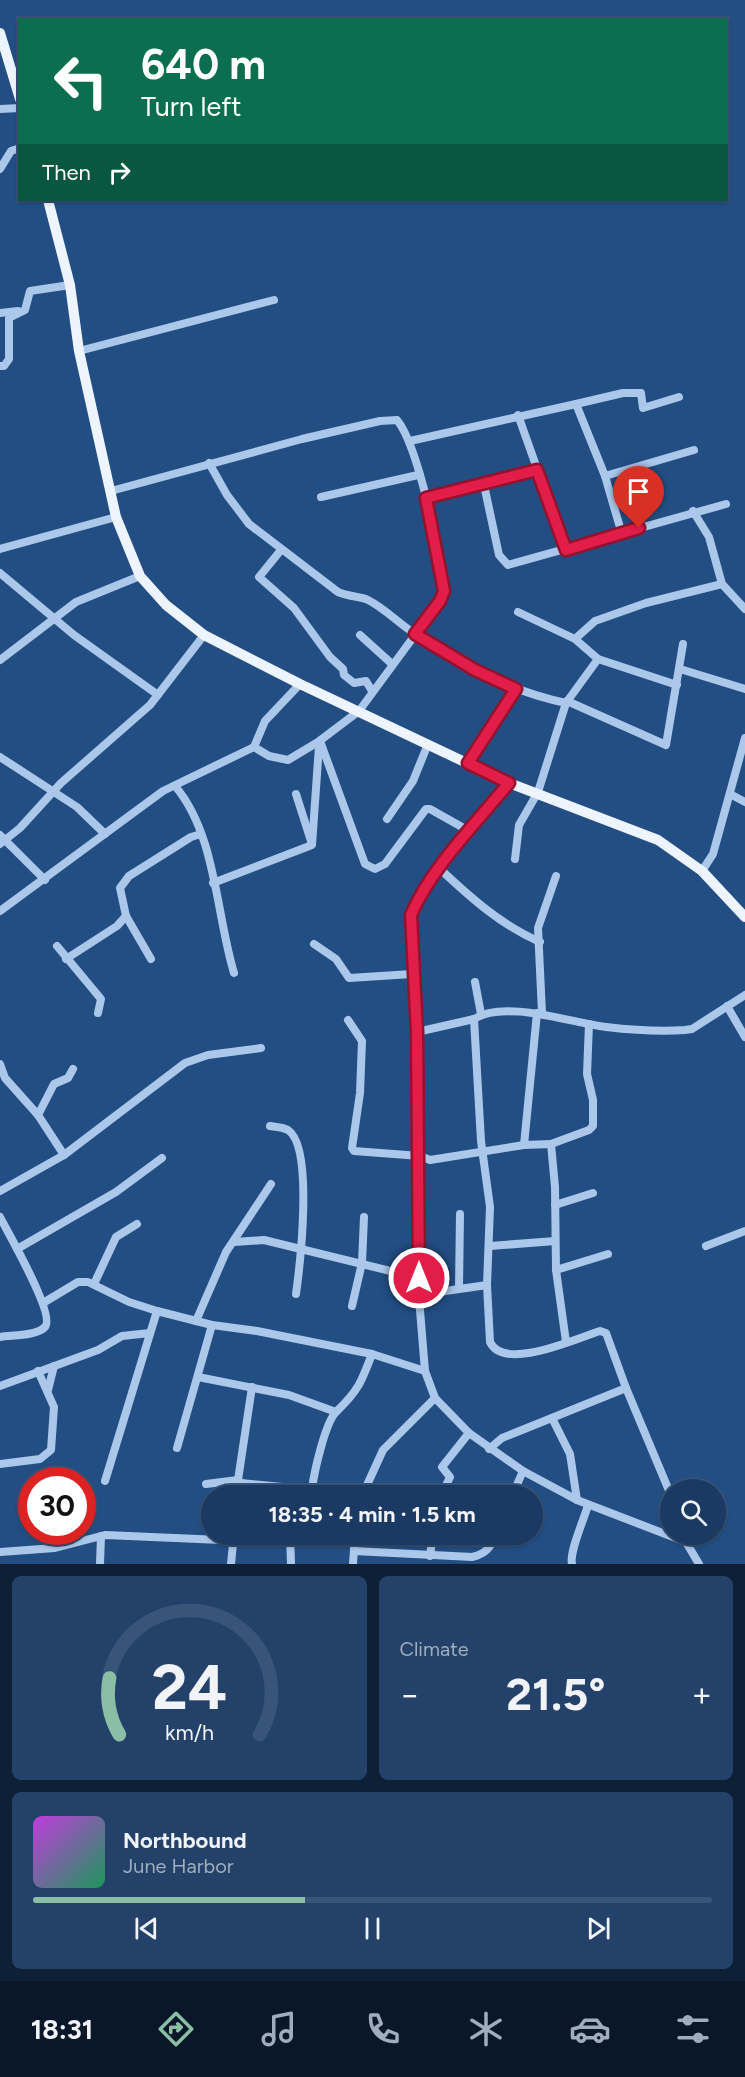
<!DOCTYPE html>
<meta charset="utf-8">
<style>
body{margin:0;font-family:Figtree,sans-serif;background:#234169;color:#f1f3f6;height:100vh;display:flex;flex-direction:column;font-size:22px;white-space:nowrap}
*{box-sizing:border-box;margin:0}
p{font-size:20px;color:#9fadbe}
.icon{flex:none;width:33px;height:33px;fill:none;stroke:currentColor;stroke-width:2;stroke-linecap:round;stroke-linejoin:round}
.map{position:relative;height:1564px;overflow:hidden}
.details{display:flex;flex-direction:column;gap:12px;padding:12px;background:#0e2036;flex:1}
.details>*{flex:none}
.guide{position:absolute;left:18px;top:18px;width:710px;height:183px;border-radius:0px;box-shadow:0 2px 4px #0004,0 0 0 2px #385478;background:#0b6e4f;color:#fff;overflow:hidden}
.controls{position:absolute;left:660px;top:1479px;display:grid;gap:12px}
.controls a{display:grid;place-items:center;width:66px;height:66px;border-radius:50%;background:#1a3a63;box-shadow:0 2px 4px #0004,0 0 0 2px #385478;font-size:30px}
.speed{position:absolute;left:18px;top:1467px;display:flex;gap:12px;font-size:30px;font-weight:700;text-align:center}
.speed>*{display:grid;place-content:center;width:78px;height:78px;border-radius:50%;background:#1a3a63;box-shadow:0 2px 4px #0004,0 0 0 2px #385478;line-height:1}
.speed .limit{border:9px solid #d22;background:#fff;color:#111}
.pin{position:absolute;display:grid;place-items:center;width:51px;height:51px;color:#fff;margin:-62px -26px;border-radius:50% 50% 50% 0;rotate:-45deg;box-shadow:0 0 6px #0007}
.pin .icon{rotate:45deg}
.me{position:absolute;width:66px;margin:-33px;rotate:0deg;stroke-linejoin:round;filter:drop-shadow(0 0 4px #0008)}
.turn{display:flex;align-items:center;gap:21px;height:126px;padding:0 24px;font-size:27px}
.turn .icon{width:78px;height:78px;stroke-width:2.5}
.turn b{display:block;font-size:42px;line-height:51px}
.then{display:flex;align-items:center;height:57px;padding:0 24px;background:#0003;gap:12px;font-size:22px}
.big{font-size:45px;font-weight:700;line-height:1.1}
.details .widget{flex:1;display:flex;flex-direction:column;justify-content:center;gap:9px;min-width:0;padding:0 21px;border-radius:9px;background:#234169}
.details .dial{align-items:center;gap:0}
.dial svg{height:156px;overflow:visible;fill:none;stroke:#385478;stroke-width:7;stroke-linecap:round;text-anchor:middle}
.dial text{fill:#f1f3f6;stroke:none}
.song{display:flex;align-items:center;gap:18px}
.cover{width:72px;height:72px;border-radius:9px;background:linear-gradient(135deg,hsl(290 70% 55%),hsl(150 70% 35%))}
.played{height:6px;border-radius:3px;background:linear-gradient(90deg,#8abfa5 40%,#385478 40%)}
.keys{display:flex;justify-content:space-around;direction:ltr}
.heat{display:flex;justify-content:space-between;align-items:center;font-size:33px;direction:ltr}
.details .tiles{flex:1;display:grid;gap:12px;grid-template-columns:1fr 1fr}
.widget:last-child{grid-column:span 2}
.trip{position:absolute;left:201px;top:1485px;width:342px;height:60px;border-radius:30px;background:#1a3a63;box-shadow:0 2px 4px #0004,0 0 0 2px #385478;font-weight:700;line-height:60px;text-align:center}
.menu{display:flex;height:96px;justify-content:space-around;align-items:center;background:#0a1728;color:#9fadbe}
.menu .icon{width:42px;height:42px}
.menu .on{color:#8abfa5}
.menu b{font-size:27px;color:#f1f3f6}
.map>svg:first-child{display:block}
</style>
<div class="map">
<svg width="745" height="1564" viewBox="0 0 745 1564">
<rect width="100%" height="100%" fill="#224e84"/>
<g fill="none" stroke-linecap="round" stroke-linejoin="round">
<g stroke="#abc7e9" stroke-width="8">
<polyline points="0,109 20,108"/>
<polyline points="0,169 11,151 20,148"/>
<polyline points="0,313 18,311"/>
<polyline points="79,351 274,300"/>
<polyline points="0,366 4,366 9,359 9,318 25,310 30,291 70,285"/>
<polyline points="576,404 623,393 641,393 643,408 679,397"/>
<polyline points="518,415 566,550"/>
<polyline points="410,441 576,404 605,476 621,531"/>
<path d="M209,463L227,495L249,524L338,592C349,597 360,596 368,600C386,609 400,625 417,635C466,667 509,691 566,703"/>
<polyline points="605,476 694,450"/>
<polyline points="484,485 499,555 508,565 726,504"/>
<polyline points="321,497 418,475"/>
<polyline points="426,498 537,470"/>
<polyline points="693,511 709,537 722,584 745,609"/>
<polyline points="0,549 116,517"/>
<polyline points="281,550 259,577 294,608 330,657 343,669 344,675 354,683 366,681 372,691"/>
<polyline points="0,573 74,635 158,695"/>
<polyline points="518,612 575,639"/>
<polyline points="360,635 392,664"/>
<polyline points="0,660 76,602 140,576"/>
<polyline points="680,669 745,689"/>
<polyline points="677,685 598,659 575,639 595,621 646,603 722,584"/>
<polyline points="567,701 666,745 683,644"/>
<polyline points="320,741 365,864 375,869 385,864 426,809 430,809 469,831"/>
<polyline points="254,747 265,721 300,684"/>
<polyline points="0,757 77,807 105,834"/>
<polyline points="468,763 516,689"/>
<path d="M509,783C475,824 432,866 411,916L417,1032L420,1156L418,1286L425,1371L435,1398L469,1433L523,1471L577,1500L686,1542L699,1564"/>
<path d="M175,786C216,834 216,914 234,973"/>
<polyline points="296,794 311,841"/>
<polyline points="730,794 745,802"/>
<polyline points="387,819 413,781 428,744"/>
<polyline points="0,835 45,880"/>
<polyline points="0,844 20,828 61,783 150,705 204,635"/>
<polyline points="515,859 519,825 538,792 566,703 598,659"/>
<path d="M440,869C471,898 501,925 540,942"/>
<polyline points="702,871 713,854 745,738"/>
<polyline points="213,883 312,845 319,746"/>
<path d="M0,911L163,791L254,747L269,756L288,760L318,742L359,711L440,601L444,591C441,556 418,445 397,420L380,421L302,439L111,491"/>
<polyline points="314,944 336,959 349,978 412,974"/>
<polyline points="57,946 101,999 98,1013"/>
<polyline points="66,959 117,926 126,916"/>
<polyline points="151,959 126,916 120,888 129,876 191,837 201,834"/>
<polyline points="475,982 481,1014"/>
<polyline points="727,1006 745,1037"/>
<polyline points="542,1013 538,928 556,876"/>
<path d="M474,1019L481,1141L490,1207L487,1285L490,1342C504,1372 577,1338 600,1331L606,1333L626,1388L670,1493"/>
<polyline points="348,1020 362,1041 360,1093 352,1148 354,1151 420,1156 430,1160 524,1145 551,1144 555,1187 556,1270 566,1342"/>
<path d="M417,1032L474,1019C505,999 572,1023 606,1027C632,1030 659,1032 685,1030L692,1029L745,995"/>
<polyline points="0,1064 5,1078 38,1115 64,1155"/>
<polyline points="38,1115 54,1084 68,1078 73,1069"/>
<path d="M270,1126C275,1127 283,1127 288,1130C314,1147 300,1265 296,1294"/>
<polyline points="551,1144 589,1130 593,1126 593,1100 587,1074 589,1024"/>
<polyline points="524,1145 537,1013"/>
<polyline points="0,1191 64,1155 185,1063 208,1055 261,1048"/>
<polyline points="555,1205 593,1193"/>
<path d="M0,1217C8,1233 56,1315 45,1327C37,1336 12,1335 0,1337"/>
<polyline points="234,1242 264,1240 419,1278"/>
<polyline points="490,1246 555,1241"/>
<polyline points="706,1246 745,1231"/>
<polyline points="17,1249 116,1192 162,1158"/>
<polyline points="556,1270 608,1254"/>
<polyline points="94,1284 116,1237 137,1224"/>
<polyline points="459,1288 460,1214"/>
<polyline points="418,1295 487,1285"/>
<polyline points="43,1303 78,1282 88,1282 129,1302 157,1311 212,1325 257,1331 372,1354 425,1371"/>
<polyline points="352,1306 362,1263 364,1217"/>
<polyline points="196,1321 226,1252 271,1184"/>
<polyline points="198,1377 289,1395 336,1412"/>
<polyline points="0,1386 98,1350 122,1336 150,1333"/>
<polyline points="48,1390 54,1366"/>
<polyline points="552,1418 570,1454 577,1500"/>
<polyline points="177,1448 212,1325"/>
<polyline points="489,1449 502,1438 626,1388"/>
<polyline points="0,1464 40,1459 51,1450 54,1407 38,1371"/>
<polyline points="238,1480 252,1387"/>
<polyline points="105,1481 157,1311"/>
<polyline points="206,1484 238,1480 241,1483 293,1488 292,1496"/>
<polyline points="293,1488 312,1489 327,1496"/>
<path d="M312,1489C314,1473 325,1423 336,1412C358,1391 361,1383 372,1354"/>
<polyline points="239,1496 241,1483"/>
<polyline points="362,1496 383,1450 435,1398"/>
<polyline points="441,1496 450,1477 442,1467 469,1433"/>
<polyline points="512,1496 523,1471"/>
<polyline points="290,1534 291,1564"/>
<path d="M354,1551L472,1557C486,1554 491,1547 496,1534"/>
<polyline points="0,1552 55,1548 105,1535 291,1543"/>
<polyline points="430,1556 433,1534"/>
<polyline points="100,1564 101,1536"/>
<polyline points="231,1564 234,1534"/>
<polyline points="353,1564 355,1534"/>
<path d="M572,1564C569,1552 584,1520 588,1505"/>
</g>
<g stroke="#eef4fe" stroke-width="10">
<polyline points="0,33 20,99"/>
<polyline points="48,200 70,285 79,351 116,517 140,576 166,605 204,635 300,684 509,783 658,840 702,871 745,917"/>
</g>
</g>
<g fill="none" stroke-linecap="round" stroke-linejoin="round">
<defs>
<path id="route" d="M419,1278L417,1032L411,915C431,868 476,823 509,783L468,763L516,689L475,670L415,634L440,601L444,591L426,498L537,470L566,550L639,528"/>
</defs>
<use href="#route" stroke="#92132f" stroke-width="15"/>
<use href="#route" stroke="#e11d48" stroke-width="10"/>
</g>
</svg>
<div class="controls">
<a><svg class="icon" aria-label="search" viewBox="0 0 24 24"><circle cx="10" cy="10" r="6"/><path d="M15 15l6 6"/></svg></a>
</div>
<div class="speed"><div class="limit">30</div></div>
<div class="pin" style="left:639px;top:528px;background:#d93025"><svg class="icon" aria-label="arrive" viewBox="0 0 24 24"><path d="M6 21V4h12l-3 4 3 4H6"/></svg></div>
<svg class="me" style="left:419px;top:1278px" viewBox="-20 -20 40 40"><circle r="17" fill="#e11d48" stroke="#fff" stroke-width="3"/><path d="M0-11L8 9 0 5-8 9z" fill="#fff"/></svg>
<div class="trip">18:35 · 4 min · 1.5 km</div>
<div class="guide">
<div class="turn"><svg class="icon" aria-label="left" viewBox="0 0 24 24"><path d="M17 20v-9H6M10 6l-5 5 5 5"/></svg><div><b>640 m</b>Turn left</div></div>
<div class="then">Then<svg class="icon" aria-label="right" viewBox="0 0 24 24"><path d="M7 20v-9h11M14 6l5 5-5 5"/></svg></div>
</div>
</div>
<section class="details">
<div class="tiles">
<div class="widget dial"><svg viewBox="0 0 100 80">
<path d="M14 69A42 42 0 1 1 86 69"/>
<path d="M14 69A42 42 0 0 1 9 40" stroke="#8abfa5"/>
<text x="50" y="56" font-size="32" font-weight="700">24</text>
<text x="50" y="72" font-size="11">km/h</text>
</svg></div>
<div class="widget"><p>Climate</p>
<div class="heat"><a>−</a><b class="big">21.5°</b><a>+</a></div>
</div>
<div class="widget">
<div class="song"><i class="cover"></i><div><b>Northbound</b><p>June Harbor</p></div></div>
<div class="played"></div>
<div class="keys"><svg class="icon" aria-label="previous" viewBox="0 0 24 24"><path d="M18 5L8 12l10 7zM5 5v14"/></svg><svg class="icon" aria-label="pause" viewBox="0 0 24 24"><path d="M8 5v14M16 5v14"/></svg><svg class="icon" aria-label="next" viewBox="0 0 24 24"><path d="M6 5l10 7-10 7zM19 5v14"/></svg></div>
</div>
</div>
</section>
<nav class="menu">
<b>18:31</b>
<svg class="icon on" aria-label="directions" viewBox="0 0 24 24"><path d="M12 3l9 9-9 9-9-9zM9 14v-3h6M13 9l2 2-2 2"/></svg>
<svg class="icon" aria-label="music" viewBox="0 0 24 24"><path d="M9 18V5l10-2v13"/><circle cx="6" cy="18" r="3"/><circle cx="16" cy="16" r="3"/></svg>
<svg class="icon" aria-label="phone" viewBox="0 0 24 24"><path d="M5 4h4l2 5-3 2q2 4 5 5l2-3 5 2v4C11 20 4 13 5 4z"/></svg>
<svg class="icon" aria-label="climate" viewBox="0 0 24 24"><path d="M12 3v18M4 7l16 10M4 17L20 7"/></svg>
<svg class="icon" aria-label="car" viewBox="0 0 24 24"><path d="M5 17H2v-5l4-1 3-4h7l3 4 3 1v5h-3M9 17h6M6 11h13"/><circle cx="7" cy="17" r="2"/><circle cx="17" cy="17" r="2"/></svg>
<svg class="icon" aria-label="filters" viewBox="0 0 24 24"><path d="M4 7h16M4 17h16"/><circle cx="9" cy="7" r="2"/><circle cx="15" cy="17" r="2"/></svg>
</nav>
